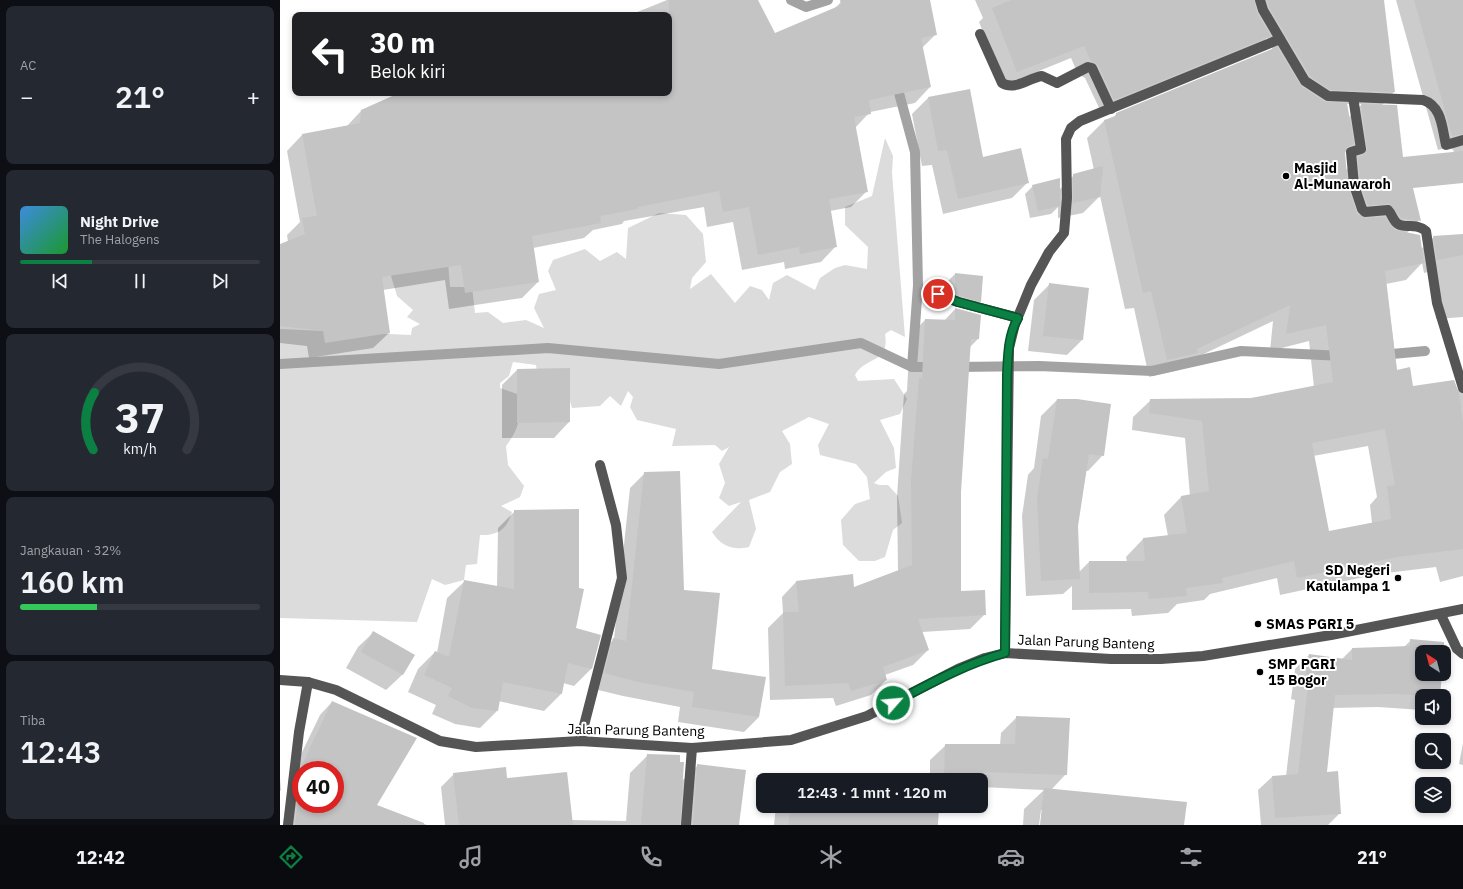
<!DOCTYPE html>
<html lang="id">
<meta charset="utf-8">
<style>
body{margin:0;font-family:"IBM Plex Sans",sans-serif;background:#242831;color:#f1f3f6;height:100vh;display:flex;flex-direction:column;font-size:15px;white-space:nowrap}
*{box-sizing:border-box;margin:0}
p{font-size:13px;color:#9ea1a6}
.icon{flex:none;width:22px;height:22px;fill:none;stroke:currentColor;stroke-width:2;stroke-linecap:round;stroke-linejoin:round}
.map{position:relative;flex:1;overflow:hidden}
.side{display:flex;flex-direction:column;gap:6px;padding:6px;background:#0d0f14;width:280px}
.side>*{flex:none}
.banner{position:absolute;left:12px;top:12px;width:380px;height:84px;border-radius:8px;box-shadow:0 2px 6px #0003;background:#202124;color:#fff;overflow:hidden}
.needle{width:26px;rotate:324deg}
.tools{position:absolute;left:1135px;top:645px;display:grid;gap:8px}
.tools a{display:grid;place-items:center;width:36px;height:36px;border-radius:8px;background:#171b24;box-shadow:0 2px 6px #0003;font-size:20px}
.speed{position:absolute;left:12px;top:761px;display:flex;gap:8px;font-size:20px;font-weight:700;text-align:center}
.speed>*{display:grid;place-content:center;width:52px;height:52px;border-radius:50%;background:#171b24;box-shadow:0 2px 6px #0003;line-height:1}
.speed .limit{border:6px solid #d22;background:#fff;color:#111}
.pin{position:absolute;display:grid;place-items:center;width:34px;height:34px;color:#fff;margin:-17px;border:2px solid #fff;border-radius:50%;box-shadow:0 1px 4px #0007}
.me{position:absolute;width:44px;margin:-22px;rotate:63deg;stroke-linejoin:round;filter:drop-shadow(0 0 3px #0008)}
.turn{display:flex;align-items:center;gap:14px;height:84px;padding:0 12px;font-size:18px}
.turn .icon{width:52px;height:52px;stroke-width:2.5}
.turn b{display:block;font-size:28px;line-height:34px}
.big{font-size:30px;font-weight:600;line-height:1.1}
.side .card{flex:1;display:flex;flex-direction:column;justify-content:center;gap:6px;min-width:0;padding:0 14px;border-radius:8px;background:#242831}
.side .dial{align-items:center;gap:0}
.dial svg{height:104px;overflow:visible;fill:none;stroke:#363941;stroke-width:7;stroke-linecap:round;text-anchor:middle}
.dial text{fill:#f1f3f6;stroke:none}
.song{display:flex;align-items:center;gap:12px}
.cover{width:48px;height:48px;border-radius:6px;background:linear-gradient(135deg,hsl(210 70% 55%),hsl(130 70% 35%))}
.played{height:4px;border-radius:2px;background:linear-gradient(90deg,#0b8043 30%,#363941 30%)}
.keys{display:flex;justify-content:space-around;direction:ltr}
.heat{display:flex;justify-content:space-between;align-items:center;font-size:22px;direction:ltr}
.charge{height:6px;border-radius:3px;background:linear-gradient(90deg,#34c759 32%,#363941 0)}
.trip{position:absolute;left:476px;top:773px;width:232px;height:40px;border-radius:8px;background:#171b24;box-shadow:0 2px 6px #0003;font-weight:600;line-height:40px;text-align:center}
.dock{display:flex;height:64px;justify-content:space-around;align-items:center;background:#090b0e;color:#9ea1a6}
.dock .icon{width:28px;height:28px}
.dock .selected{color:#0b8043}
.dock b{font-size:18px;color:#f1f3f6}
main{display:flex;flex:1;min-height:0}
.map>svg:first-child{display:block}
</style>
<main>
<section class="side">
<div class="card"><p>AC</p>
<div class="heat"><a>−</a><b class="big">21°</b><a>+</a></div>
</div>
<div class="card">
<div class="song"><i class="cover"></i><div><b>Night Drive</b><p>The Halogens</p></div></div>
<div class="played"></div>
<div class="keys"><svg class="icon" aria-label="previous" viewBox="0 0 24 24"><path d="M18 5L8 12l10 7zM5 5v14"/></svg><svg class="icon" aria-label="pause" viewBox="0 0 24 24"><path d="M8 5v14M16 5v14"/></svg><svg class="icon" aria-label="next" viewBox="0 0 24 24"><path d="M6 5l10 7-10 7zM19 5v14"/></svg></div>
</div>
<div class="card dial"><svg viewBox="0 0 100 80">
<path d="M14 69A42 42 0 1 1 86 69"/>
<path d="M14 69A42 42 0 0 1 15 25" stroke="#0b8043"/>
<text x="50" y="56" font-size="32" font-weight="700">37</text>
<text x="50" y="72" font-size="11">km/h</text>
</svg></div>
<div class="card"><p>Jangkauan · 32%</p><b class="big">160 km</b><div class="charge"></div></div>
<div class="card"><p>Tiba</p><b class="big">12:43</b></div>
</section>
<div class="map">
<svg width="1183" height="825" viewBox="0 0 1183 825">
<rect width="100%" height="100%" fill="#fff"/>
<path fill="#dcdcdc" d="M605,138L613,156L612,173L625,337L611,330L605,334C610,364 585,356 575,375L578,381L614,379L627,399L620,414L600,420L614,448L616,468L606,472L594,483L599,485H608L618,496L622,523L613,530L605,557L595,561H579L563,545L561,520L575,504L590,499L587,477L576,464L540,455L538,445L549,424L529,417L502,431L510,444L512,464L500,472L490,492L469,500L476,529L469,547C453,551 441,546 432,532L461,502L449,506L439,498L445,483L439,464L449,447L442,451L435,445L392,446L396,429L357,420L350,407L353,397L348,391L341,406L330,396L320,406L292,408L288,394L260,389L256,365L233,362L229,376L220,383V388L237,394C243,414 239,429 226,446L228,465L244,486L240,497L221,506L232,512C226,530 219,535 200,535L197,564L186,565L184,580L165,585L152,579L137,622L0,618V329L131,335L132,328L140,324L127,317L133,310L117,296L111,276L119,264L168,262L170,287H192L195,313L208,312L223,323L246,320L264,328L254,308L259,294L276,290L268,271L273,260L305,249L320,261L337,252L346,259L348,228L379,213L406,215L423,234L426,262L412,278L410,289L431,274L455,303L470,286L482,290L489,300L493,283L507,275L535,290L540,278L555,268L565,265L587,269L588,247L565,225V207L592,196Z"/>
<g fill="#0003" fill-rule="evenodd">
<polygon points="387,0 447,0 494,34 554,9 561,2 572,0 649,0 656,34 642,48 650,87 635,103 590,112 575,128 587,191 571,207 550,211 556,246 541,262 505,269 504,262 462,270 453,222 427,227 424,207 344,221 342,224 313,230 304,238 253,248 258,282 242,298 169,309 165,280 103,290 109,333 93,348 29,358 27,346 0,343 0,245 8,242 7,235 20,222 7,151 22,135 66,127 81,111 121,93 389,93 389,15 350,15"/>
<path d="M695,0H1103L1114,92L1101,106L1139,220L1127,233L1141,249L1154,237L1183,235V317L1156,319L1152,271L1144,273L1142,263L1126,280L1106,284L1117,371L1132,387L1176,391L1183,384V576L1160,582L1156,567L1098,574L1000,595L997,578L930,594L924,600L897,604L888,613L852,616L851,609L792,610V586L783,594L746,596L742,516L748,475L754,468L761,416L777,400L823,455L808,471H806L797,526L799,572L809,562H847L846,557L863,539L888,536L884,515L901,497L910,496L905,438L852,430L853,417L871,400L972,399L1034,387L1029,341L990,351L993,321L909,361L899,370L869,377L854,308L845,309L820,196L803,213L778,218V207L771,214L750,218L745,194L753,186L779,190L794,175L814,170L807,138L825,120L993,50L987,38L976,49L821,112L805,78L798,74L791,58L724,85L699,22L703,18ZM1066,104H1082L1069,117ZM1070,147L1072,164L1065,171L1064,153ZM1088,446L1097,497L1090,505L1092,523L1048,533L1033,456Z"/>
<polygon points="1116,0 1183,0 1183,179 1162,164 1174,151 1170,147 1158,150"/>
<polygon points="689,90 702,158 747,183 732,198 663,214 652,165 642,166 632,114 648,98"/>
<polygon points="675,274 700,301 693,309 668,301 667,282"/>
<polygon points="770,284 802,340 787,355 748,351 754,300"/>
<polygon points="675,309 698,339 690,347 680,492 680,592 705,614 690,629 642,632 648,650 633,665 605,675 606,680 591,695 556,706 553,698 490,700 488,628 503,613 502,597 516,582 573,588 618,572 617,496 624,394 627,391 630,335 645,320 664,321"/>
<polygon points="237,370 289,422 274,438 222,438 222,385"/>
<polygon points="365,473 431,670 479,717 464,732 398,722 400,707 343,696 310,688 319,654 334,639 350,488"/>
<polygon points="235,511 294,629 319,635 311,669 294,686 283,683 281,694 264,711 218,701 217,711 200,728 175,724 152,714 156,705 128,692 138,669 155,652 157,653 167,598 185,581 217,587 218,528"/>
<polygon points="94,632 134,655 122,675 106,690 66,668 78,647"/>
<polygon points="1131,640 1163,652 1142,652 1142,674 1161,674 1159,696 1142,696 1142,710 1098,707 1053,708 1046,773 1060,813 1048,825 981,825 978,790 992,777 1006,776 1015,700 1011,699 1015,669 1029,655 1061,660 1072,649 1124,647"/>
<path d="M52,702L95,805L147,825H3L9,779L40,715ZM21,770H55V804H21Z"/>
<polygon points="737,717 786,774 771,790 903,825 761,825 763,810 761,810 759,825 743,825 744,809 764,790 701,787 701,780 558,780 564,774 650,780 650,760 666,745 720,745 721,733"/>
<polygon points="1183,743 1183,765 1179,764"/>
<polygon points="367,756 402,781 418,765 458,825 219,825 291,820 346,821 350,773"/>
<polygon points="174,774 202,825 165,825 161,787"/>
<polygon points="0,778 1,790 0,791"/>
<polygon points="496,806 658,806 657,825 494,825"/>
</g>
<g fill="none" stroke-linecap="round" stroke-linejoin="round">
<g stroke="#a3a3a3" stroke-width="10">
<polyline points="511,0 526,7 548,0"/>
<polyline points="616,82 635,152 638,285 632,367"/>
<polyline points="1101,355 1145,351"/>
<polyline points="0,364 268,348 439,364 581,343 632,367 656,367"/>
<polyline points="676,367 759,366 872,371 961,351 1063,356"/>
</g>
</g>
<g fill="#c4c4c4" fill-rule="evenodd">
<polygon points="389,0 478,0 495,33 561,5 560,0 650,0 657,35 641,38 651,87 589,100 591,114 574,117 588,192 549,199 557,247 520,254 519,247 478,255 469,207 443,212 439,191 358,207 358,209 320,216 321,223 252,236 259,282 185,293 181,265 102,277 110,333 45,343 43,331 0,326 0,244 25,234 22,218 37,216 22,134 80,123 81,110 119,93 389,93"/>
<polygon points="731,0 974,0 977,13 991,36 834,100 818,65 811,61 804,46 737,72 712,8"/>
<polygon points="987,0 1104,0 1115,92 1050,90 1030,76 989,7"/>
<polygon points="1134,0 1183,0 1183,134 1172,136"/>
<path d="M997,47L1021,86L1045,102L1067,103L1074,144L1067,147L1065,153L1068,186L1077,214L1085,218L1105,217L1115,230L1140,235L1144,263L1105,271L1117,370L1130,367L1133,386L1174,380L1179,393L1183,424V549L1117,557L1017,578L1014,561L942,578L943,583L906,588L907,596L869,599L868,592L809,593V561H865L863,538L907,533L901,496L929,491L922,421L869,413L870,399L971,398L1053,382L1046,325L1006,334L1010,305L917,349L918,353L887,360L871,291L863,293L824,120L835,117L836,113ZM1105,429L1115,485L1107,486L1111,519L1049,531L1032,443Z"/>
<polygon points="690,89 703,157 741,148 749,183 678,199 667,150 658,151 648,97"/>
<polygon points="1081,104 1117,105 1123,157 1183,151 1183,183 1133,188 1141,221 1121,218 1110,204 1088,205 1080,184 1078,157 1085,154 1087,148"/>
<polygon points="823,166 820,197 793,203 793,174"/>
<polygon points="780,178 780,206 758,211 752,185"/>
<polygon points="1183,234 1183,255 1157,260 1153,236"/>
<polygon points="675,273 703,276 701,302 675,294"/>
<polygon points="769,283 809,288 803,340 763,336"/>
<polygon points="675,308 701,315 699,339 691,339 681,492 681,591 705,590 706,615 638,619 649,650 603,667 607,680 571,691 568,683 505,686 503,612 519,612 516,581 573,574 574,587 632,565 631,480 639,378 642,378 645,319 675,320"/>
<polygon points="290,368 290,422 237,423 237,369"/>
<polygon points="777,399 797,399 831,404 824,456 809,454 798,526 800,579 761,581 757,499 763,458 768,459"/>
<polygon points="400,471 404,590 440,593 432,669 486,677 479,717 412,707 414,692 358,682 324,673 333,638 346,641 364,472"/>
<polygon points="299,509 299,588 304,589 296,628 321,635 312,669 288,663 282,694 223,682 218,711 192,708 168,696 172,688 144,675 155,651 169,657 184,580 234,589 234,510"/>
<polygon points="93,631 135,655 123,675 81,652"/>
<polygon points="1130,639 1164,642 1164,652 1142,652 1142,674 1162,674 1160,696 1112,694 1055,695 1047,772 1058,771 1061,814 995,818 992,776 1018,774 1028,686 1024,686 1029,654 1072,660 1072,648 1130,646"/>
<polygon points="52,701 137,738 97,805 144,823 144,825 15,825 21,770 21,804 55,804 55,770 21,770 22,765"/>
<polygon points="736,716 790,718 787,775 701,772 700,780 664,780 665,744 735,744"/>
<polygon points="367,754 400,755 400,762 404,762 400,825 361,825"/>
<polygon points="417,764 466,770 459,825 413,825"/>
<polygon points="226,767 227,778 287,772 293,825 179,825 173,773"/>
<polygon points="564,773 611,776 661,779 563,780"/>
<polygon points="515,776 550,780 514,780"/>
<polygon points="764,788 907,802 904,825 760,825"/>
<polygon points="511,806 659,806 658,825 508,825"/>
</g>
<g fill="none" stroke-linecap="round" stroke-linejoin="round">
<g stroke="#555" stroke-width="10">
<path d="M980,0L983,10L1025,81L1048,96L1143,100C1162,106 1162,128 1166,145L1183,140"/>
<path d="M700,34L722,83C735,91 748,78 762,76L777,83L808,67L812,68L831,109"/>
<path d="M1073,97L1081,149L1071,152L1074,185L1082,209L1085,212L1108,210C1112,214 1113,221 1118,224C1126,229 1135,222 1146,231L1157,303L1183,388"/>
<polyline points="647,290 678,302 738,318"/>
<polyline points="1161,615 1177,649 1183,654"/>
<polyline points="725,653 729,348 735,324 751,285 769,252 784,233 787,198 786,139 791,128 800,121 1000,39"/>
<polyline points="0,680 28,682 56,690 160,741 196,747 300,741 412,748 511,740 587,716 678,669 705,658 725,653 831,659 881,659 923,656 1051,635 1183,609"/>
<polyline points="300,741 342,578 336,525 320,465"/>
<polyline points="8,825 19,732 28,682"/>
<polyline points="406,825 412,748"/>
</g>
</g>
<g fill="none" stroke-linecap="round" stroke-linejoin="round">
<defs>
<path id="route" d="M613,703C649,684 685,664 725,653L727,375C728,356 728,335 738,318L678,302L658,294"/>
</defs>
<use href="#route" stroke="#07532c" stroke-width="10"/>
<use href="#route" stroke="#0b8043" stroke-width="7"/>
</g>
<g fill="#000" stroke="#fff" stroke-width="1.5">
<circle cx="1006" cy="176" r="4"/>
<circle cx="1118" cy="578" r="4"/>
<circle cx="978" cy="624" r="4"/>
<circle cx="980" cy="672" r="4"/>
</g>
<g text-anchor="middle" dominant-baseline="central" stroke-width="4" stroke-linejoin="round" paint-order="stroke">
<g font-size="14" font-weight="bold" fill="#000" stroke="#fff" text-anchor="start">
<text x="1014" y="168">Masjid<tspan x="1014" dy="16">Al-Munawaroh</tspan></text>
<text x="1110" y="570" text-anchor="end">SD Negeri<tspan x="1110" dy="16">Katulampa 1</tspan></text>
<text x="986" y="624">SMAS PGRI 5</text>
<text x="988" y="664">SMP PGRI<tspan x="988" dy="16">15 Bogor</tspan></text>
</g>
<g font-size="14" fill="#000" stroke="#fff">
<text transform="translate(806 642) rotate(2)">Jalan Parung Banteng</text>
<text transform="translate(356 730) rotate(1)">Jalan Parung Banteng</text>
</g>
</g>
</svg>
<div class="tools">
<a><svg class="needle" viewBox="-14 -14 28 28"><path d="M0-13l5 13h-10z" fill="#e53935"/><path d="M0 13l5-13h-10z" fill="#9ea1a6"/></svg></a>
<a><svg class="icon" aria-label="sound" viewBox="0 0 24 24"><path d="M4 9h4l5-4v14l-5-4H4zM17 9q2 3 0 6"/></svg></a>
<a><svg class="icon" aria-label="search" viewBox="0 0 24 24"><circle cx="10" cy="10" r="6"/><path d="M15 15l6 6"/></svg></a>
<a><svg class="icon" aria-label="layers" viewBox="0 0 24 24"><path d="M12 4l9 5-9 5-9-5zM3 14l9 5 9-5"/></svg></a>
</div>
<div class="speed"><div class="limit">40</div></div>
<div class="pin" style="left:658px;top:294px;background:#d93025"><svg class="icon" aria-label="arrive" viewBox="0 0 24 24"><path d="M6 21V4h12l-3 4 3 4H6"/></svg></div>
<svg class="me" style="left:613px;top:703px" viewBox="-20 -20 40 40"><circle r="17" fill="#0b8043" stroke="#fff" stroke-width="3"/><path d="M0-11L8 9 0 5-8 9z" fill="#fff"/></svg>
<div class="trip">12:43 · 1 mnt · 120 m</div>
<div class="banner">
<div class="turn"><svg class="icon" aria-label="left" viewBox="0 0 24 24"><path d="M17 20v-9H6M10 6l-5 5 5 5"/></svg><div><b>30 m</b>Belok kiri</div></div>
</div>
</div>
</main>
<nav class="dock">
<b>12:42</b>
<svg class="icon selected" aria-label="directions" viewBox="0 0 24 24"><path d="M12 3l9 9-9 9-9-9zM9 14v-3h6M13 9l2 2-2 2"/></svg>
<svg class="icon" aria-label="music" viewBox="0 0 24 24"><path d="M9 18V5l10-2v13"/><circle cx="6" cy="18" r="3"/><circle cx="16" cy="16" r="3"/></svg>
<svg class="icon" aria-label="phone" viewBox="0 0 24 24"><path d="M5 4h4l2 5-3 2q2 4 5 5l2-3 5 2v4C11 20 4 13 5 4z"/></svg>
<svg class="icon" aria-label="climate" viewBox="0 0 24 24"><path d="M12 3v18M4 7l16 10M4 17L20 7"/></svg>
<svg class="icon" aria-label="car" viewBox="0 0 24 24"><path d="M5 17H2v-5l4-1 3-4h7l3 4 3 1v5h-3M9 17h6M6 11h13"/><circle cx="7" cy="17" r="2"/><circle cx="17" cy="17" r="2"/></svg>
<svg class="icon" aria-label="filters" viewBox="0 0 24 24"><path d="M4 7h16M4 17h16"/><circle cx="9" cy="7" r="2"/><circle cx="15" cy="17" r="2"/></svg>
<b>21°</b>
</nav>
